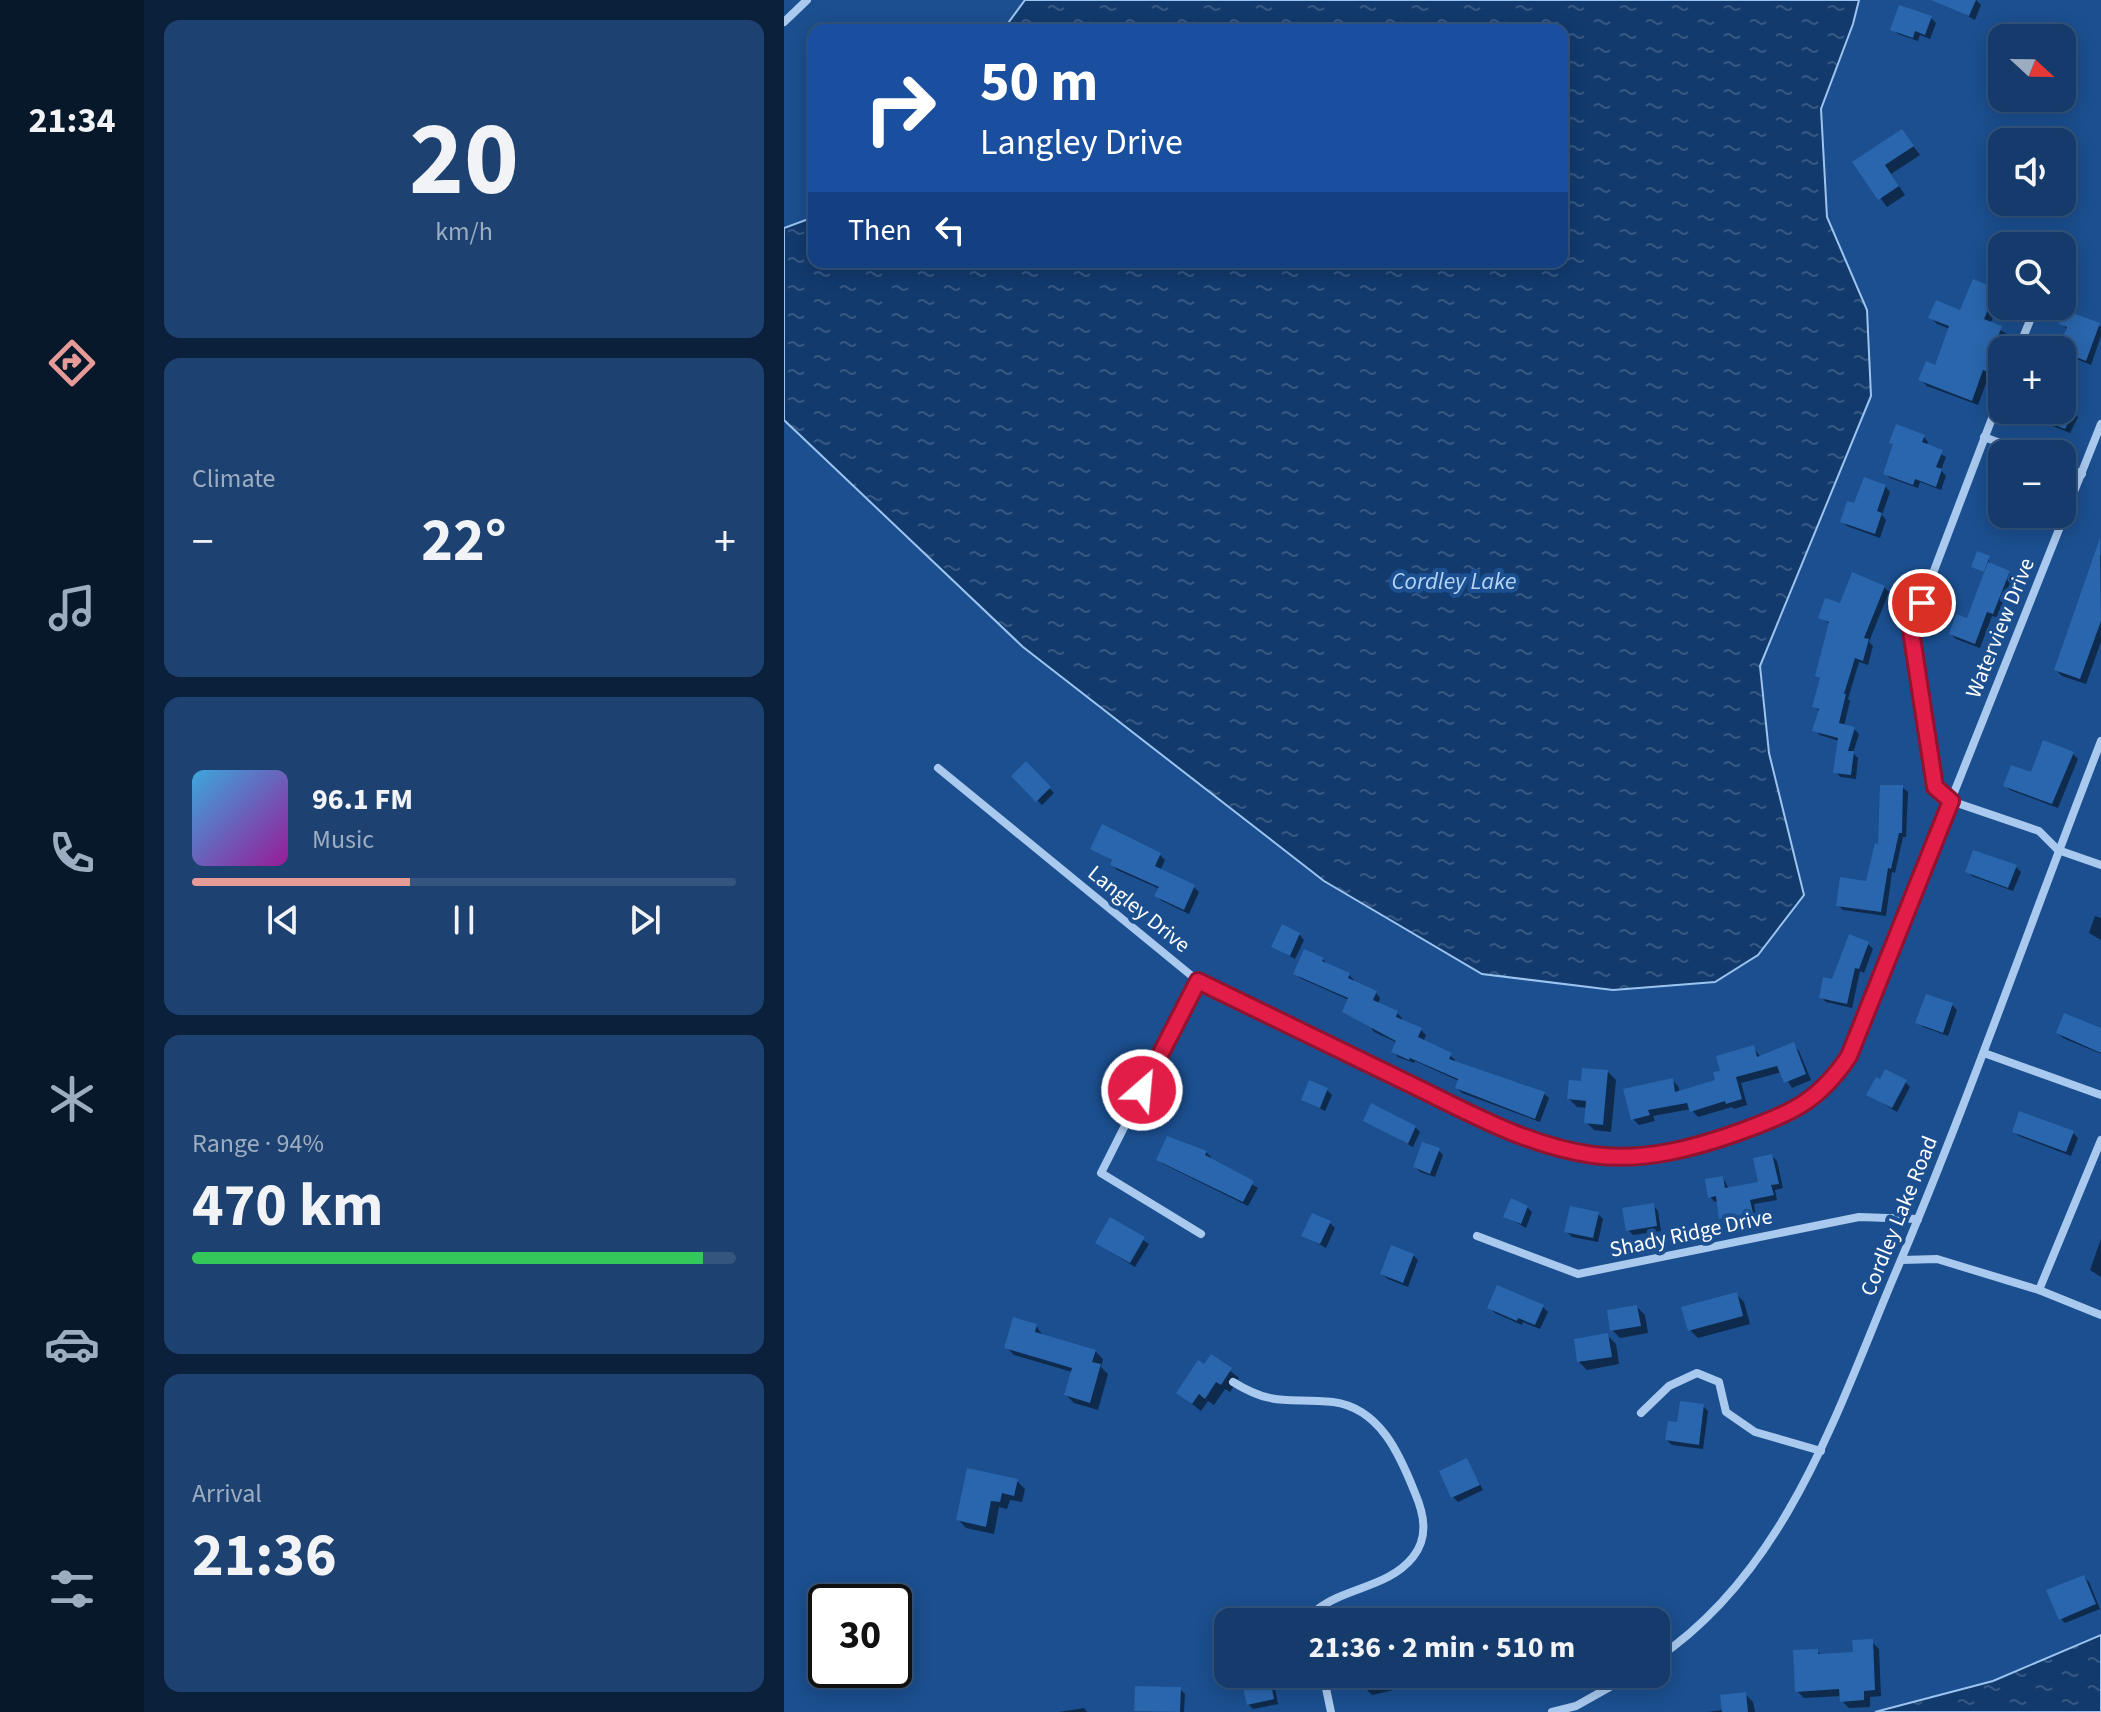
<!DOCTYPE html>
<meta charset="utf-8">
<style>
body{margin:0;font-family:"Source Sans 3",sans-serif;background:#1d4271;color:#f1f3f6;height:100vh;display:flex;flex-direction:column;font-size:30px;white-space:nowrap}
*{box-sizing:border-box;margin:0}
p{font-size:26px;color:#9dadc1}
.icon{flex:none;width:44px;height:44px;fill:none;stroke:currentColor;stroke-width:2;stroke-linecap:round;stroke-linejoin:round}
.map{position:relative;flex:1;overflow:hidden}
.side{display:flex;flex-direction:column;gap:20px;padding:20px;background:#0b203b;width:640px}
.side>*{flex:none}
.banner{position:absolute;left:24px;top:24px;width:760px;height:244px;border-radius:16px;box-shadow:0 4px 20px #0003,0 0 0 2px #33557e;background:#1a4fa0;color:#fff;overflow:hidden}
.needle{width:52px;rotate:112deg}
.buttons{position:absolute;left:1204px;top:24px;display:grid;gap:16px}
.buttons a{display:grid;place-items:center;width:88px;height:88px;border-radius:16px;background:#143b6b;box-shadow:0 4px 20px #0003,0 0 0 2px #33557e;font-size:40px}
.speed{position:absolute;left:24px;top:1584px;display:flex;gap:16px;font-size:40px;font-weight:700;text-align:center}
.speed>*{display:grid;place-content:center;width:104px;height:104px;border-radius:50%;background:#143b6b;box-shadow:0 4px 20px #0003,0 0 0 2px #33557e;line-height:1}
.speed .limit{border:4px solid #111;border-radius:12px;background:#fff;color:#111}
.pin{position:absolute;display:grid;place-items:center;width:68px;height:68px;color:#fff;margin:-34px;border:4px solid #fff;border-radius:50%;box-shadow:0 2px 8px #0007}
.me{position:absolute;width:88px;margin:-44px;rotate:27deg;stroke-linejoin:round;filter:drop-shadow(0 0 6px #0008)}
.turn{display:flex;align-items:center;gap:28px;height:168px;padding:0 40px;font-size:36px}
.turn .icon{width:104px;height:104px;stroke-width:2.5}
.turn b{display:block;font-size:56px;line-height:68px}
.then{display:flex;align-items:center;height:76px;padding:0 40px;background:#0003;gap:16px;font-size:30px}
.big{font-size:60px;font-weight:700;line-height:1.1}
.side .widget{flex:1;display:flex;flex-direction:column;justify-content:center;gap:12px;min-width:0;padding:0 28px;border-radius:16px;background:#1d4271}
.side .dial{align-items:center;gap:0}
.dial b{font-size:104px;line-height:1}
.song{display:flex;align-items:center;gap:24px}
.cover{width:96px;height:96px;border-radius:12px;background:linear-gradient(135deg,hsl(200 70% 55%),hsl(300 70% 35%))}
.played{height:8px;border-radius:4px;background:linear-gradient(90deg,#e69b98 40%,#33557e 40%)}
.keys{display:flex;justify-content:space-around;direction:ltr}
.heat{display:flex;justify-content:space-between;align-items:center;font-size:44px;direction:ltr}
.charge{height:12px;border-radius:6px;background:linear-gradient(90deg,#34c759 94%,#33557e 0)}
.trip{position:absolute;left:430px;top:1608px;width:456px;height:80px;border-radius:16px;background:#143b6b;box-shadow:0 4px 20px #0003,0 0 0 2px #33557e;font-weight:700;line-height:80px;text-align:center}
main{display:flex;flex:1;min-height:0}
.tabs{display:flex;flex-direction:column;width:144px;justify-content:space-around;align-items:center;background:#08182b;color:#9dadc1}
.tabs .icon{width:56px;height:56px}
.tabs .active{color:#e69b98}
.tabs b{font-size:36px;color:#f1f3f6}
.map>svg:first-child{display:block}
</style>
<main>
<nav class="tabs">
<b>21:34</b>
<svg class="icon active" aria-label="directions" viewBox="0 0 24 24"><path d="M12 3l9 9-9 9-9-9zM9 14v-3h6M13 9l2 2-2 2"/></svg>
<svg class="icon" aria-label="music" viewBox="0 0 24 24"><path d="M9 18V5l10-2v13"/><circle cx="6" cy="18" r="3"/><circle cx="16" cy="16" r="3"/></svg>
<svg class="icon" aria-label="phone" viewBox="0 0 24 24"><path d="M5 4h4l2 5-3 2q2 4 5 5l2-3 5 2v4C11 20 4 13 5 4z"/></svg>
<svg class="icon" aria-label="climate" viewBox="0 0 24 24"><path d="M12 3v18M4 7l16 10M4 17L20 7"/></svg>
<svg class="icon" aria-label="car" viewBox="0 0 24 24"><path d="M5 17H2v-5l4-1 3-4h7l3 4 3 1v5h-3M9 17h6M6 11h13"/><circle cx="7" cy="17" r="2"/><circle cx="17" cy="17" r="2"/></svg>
<svg class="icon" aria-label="filters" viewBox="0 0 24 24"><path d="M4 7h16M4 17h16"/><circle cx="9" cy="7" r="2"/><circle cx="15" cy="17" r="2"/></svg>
</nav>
<section class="side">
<div class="widget dial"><b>20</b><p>km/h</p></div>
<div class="widget"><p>Climate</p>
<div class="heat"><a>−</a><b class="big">22°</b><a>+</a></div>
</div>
<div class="widget">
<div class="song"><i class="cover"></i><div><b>96.1 FM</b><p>Music</p></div></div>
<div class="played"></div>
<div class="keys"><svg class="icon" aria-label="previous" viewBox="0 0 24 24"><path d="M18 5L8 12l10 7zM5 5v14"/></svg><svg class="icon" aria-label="pause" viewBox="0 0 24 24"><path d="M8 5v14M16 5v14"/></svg><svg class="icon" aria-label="next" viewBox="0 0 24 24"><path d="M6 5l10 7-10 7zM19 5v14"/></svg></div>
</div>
<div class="widget"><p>Range · 94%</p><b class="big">470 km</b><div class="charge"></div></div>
<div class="widget"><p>Arrival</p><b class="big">21:36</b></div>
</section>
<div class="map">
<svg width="1317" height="1712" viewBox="0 0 1317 1712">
<defs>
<pattern id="water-ripples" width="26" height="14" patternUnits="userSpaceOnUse" patternTransform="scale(2)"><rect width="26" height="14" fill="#123a6d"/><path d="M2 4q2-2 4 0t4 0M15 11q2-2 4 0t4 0" fill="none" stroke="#365883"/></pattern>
</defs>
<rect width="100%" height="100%" fill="#1b4f8f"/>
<g fill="url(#water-ripples)" stroke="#9cc4f0" stroke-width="2">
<polygon points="241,0 1075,0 1069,24 1037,109 1043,217 1083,310 1087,396 976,666 985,753 1020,895 974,955 931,982 829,990 698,974 540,881 239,647 0,420 0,228 30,217 30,262 778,262 778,30 219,30"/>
<polygon points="1317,1635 1317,1712 1091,1712 1209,1681"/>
</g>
<g fill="#0007">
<polygon points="1173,0 1192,0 1197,5 1191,20 1170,8"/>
<polygon points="1147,18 1152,23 1146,39 1136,35 1134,41 1114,34 1109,29"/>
<polygon points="1118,131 1136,155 1107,174 1121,195 1103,207 1071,163"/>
<polygon points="1212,291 1218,297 1206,324 1223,334 1213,359 1216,362 1211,377 1205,375 1194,405 1143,386 1137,380 1152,367 1166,329 1153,324 1147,318 1177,312"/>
<polygon points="1277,323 1314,325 1317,327 1317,336 1307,365 1278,353 1282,328"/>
<polygon points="1278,382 1290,390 1282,409 1294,417 1286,433 1254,420 1249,414 1251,410 1278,410"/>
<polygon points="1140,437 1144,442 1142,446 1162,457 1157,470 1162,476 1157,490 1136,482 1134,488 1106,478 1101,473 1111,446 1107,442"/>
<polygon points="1101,486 1106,492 1098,515 1102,520 1096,538 1063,526 1058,521 1071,506"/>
<polygon points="1212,494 1218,496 1218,514 1238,514 1234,523 1211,513 1206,508"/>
<polygon points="1317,554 1317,642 1302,684 1278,676 1272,670"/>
<polygon points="1205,558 1205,565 1225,573 1230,578 1214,618 1208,616 1196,648 1172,639 1167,634 1184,621 1203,573 1191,568"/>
<polygon points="1100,587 1105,592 1085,642 1089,646 1084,665 1075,662 1064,699 1066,701 1060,726 1070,729 1075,734 1069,753 1074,758 1072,779 1057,777 1051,772 1055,741 1036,735 1031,730 1036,712 1031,707 1037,679 1034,676 1046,624 1037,618 1057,606"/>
<polygon points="1260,743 1289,754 1294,759 1274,808 1226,790 1221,785 1248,775"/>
<polygon points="242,764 270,793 258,805 229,776"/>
<polygon points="1118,787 1124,792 1122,837 1119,837 1111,873 1108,872 1102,916 1059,910 1054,905 1084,883"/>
<polygon points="309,849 376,855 381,860 376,871 410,887 415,892 405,914 378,901 373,896 376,889 333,870 328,865 329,861"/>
<polygon points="1232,867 1237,872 1229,891 1188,876 1183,871"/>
<polygon points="1311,916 1317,918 1317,940 1305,933"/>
<polygon points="515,934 520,940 511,959 489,947"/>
<polygon points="1084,944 1089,949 1080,973 1076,971 1068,1008 1042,1002 1037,997"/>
<polygon points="539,959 543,965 565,975 570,980 569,983 592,993 596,998 594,1004 613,1013 618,1018 617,1021 637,1030 642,1035 639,1042 666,1055 671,1060 670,1062 760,1094 765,1098 756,1122 678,1093 673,1088 675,1081 631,1061 630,1063 614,1057 610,1052 614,1043 590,1032 586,1026 560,1012 565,1000 516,978 511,973"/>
<polygon points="1143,996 1168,1005 1173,1010 1164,1036 1139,1027 1134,1022"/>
<polygon points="1317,1030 1317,1054 1279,1038 1274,1033"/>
<polygon points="1009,1045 1015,1051 1027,1080 1008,1088 998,1072 957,1083 963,1105 950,1109 948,1107 914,1117 907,1109 869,1116 871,1121 855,1125 849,1119 888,1080 894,1086 896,1093 933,1082 938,1072 969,1047 977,1058"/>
<polygon points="824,1072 832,1080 827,1132 810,1130 802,1122 804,1108 793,1107 785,1099 799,1083"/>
<polygon points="1121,1082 1126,1087 1113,1112 1085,1095"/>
<polygon points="543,1090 548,1095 541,1111 519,1099"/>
<polygon points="581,1121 631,1127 636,1132 629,1147"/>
<polygon points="1230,1131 1289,1133 1294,1138 1287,1156 1235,1136"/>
<polygon points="654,1150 659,1155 651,1177 636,1172 631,1167"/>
<polygon points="422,1152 427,1157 426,1160 474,1188 464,1206 379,1164 374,1159"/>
<polygon points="988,1156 993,1161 999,1188 991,1190 993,1200 970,1204 972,1217 942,1223 937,1218 934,1201 931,1202 926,1197 939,1178 945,1189 976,1184"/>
<polygon points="869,1205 874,1211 877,1231 849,1235 844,1230"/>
<polygon points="743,1207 748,1212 742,1228 721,1216"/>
<polygon points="814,1214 819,1219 814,1242 788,1237 783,1232"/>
<polygon points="327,1219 365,1244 351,1267 319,1247"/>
<polygon points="546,1223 551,1228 542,1248 519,1235"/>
<polygon points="1317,1239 1317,1277 1306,1270"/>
<polygon points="629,1255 634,1260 624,1287 604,1279 598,1274"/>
<polygon points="952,1294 960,1302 966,1324 914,1338 906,1330"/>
<polygon points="759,1307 764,1312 756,1329 739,1322 738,1325 711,1313 706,1308"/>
<polygon points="853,1307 861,1315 864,1333 836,1338 828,1330"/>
<polygon points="252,1326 260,1337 311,1351 319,1359 317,1367 324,1374 314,1410 290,1403 282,1395 288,1372 230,1355 222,1347"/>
<polygon points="823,1335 832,1344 835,1364 803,1370 795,1362"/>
<polygon points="427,1356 455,1378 446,1392 441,1389 430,1405 424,1401 417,1411 394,1393"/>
<polygon points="919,1406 924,1411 919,1449 888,1445 883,1440 895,1424"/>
<polygon points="683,1460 699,1490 674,1502 669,1497"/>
<polygon points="233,1481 241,1489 238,1502 226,1500 223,1509 215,1507 210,1534 182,1528 174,1519"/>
<polygon points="1300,1577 1305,1582 1316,1609 1281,1623 1276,1618"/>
<polygon points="1088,1642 1095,1649 1097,1696 1086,1697 1086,1707 1065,1708 1058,1701 1057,1696 1020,1698 1013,1691 1033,1651 1038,1656 1071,1654"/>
<polygon points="458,1674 488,1674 494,1704 469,1709 464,1704"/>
<polygon points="577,1674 619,1674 623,1687 588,1695 580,1687"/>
<polygon points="700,1674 735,1674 705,1680"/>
<polygon points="396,1689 401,1694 400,1712 352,1710"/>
<polygon points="961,1694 969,1702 971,1712 974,1712 924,1712 940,1710"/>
<polygon points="300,1708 303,1712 275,1712"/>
</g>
<g fill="#2a66ad">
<polygon points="1147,0 1192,0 1185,16"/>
<polygon points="1115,5 1148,16 1141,35 1131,31 1129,38 1106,30"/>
<polygon points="1118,129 1130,146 1101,165 1115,186 1094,200 1068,162"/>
<polygon points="1189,279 1213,289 1200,319 1218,326 1208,353 1211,354 1204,372 1199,370 1188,401 1134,380 1142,361 1151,365 1165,326 1144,318 1152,300 1176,310"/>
<polygon points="1280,310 1316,323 1302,361 1274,350 1283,327 1275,324"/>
<polygon points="1236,410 1290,410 1281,429"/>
<polygon points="1112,424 1141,435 1138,442 1159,450 1152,467 1158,469 1152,487 1131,479 1129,485 1099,474 1109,444 1105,443"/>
<polygon points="1080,477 1102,485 1093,511 1098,513 1091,534 1056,522 1063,501 1070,503"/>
<polygon points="1316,538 1317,621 1296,679 1270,670"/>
<polygon points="1193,551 1206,556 1200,572 1187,567"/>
<polygon points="1204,562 1226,571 1209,614 1203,612 1191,644 1165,634 1172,614 1183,618"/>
<polygon points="1068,572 1101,586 1080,638 1085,639 1079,661 1071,658 1060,694 1062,694 1055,723 1071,727 1064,751 1070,751 1067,775 1049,773 1054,738 1028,731 1035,709 1028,707 1036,678 1031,676 1045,622 1034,618 1041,598 1056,603"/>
<polygon points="1259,740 1290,752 1268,804 1219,786 1227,765 1247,772"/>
<polygon points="242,761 267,787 252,802 227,776"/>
<polygon points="1096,785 1119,785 1118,833 1115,833 1107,869 1104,868 1097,912 1052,906 1056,877 1082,881 1091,843 1094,844"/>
<polygon points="318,824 377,853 371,866 411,885 400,910 370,896 375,887 326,865 328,860 306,849"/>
<polygon points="1189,850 1233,865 1224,888 1181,872"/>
<polygon points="498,924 516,933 506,956 487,947"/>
<polygon points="1065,934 1085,942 1075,969 1071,968 1063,1004 1035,998 1039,977 1048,979"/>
<polygon points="520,949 540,958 538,961 566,973 564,978 593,991 589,1000 614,1011 612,1017 638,1028 634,1037 668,1053 665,1059 761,1092 751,1119 671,1088 674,1079 626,1058 625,1060 607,1052 612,1041 558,1012 564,998 509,974"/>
<polygon points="1142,994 1169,1003 1159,1033 1131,1023"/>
<polygon points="1280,1013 1317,1028 1317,1053 1272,1033"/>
<polygon points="1010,1042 1022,1074 1000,1083 993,1066 952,1077 958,1099 942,1104 941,1101 906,1112 903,1103 864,1110 866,1115 847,1120 839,1089 889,1078 891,1092 931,1080 929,1072 936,1071 932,1056 970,1045 973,1057"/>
<polygon points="798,1068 824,1070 819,1125 800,1123 802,1101 783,1099 785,1080 797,1081"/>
<polygon points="1101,1069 1123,1080 1108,1108 1082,1095 1092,1077 1096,1079"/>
<polygon points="525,1080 544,1088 536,1108 517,1100"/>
<polygon points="587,1103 632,1126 624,1144 579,1121"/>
<polygon points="1235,1111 1290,1131 1282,1152 1228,1132"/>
<polygon points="383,1136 423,1151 421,1155 470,1181 459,1202 372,1160"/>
<polygon points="638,1142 656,1148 646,1174 629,1167"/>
<polygon points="988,1154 995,1184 987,1185 990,1195 966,1200 969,1213 935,1219 932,1196 924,1198 921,1179 939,1176 941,1188 974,1182 969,1158"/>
<polygon points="727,1198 744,1206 737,1224 719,1217"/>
<polygon points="870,1203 873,1226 842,1231 838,1208"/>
<polygon points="786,1206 815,1212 809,1238 780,1232"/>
<polygon points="528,1213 547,1221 536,1244 517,1236"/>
<polygon points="326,1217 361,1237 346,1263 311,1243"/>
<polygon points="607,1245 630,1254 619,1283 596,1274"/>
<polygon points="713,1285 760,1305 751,1325 734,1318 733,1321 703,1308"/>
<polygon points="953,1292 959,1316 904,1331 897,1307"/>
<polygon points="853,1305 857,1326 826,1331 823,1310"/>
<polygon points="229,1317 253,1324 251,1332 312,1350 308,1362 317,1364 306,1403 280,1395 288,1368 220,1348"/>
<polygon points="824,1333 828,1357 793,1362 790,1339"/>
<polygon points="427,1354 448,1368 437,1385 432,1382 421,1399 415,1394 408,1404 392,1393 414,1360 420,1364"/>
<polygon points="896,1401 920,1404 915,1445 881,1440 884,1421 893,1422"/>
<polygon points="683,1458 696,1485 667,1498 655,1471"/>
<polygon points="183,1468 234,1479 230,1496 218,1493 216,1502 207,1501 202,1527 172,1520"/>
<polygon points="1300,1575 1312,1604 1275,1620 1262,1590"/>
<polygon points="1089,1639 1091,1690 1080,1691 1080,1700 1056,1702 1055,1689 1011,1692 1009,1650 1034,1649 1034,1654 1069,1652 1068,1640"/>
<polygon points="456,1674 485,1674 490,1699 463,1705"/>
<polygon points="351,1686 397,1687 396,1712 350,1711"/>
<polygon points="962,1692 964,1712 938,1712 936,1695"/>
</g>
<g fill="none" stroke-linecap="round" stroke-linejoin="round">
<g stroke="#a9c9ee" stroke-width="8">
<polyline points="0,22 23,0"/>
<polyline points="1234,350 1251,308"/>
<polyline points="1218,392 1127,631 1151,787 1167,801 1255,831 1274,850 1317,865"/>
<polyline points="1200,437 1246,454"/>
<polyline points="1278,466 1298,474"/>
<polyline points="154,768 414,981 724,1131 809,1155 849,1156 886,1152 931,1140 990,1119 1025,1101 1049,1080 1065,1056 1317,424"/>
<polyline points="414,981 317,1173 417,1234"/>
<polyline points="1200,1053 1317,1095"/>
<polyline points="693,1236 794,1274 1075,1217 1134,1219"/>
<polyline points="1118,1260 1153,1259 1255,1290 1317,1315"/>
<polyline points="1255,1290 1317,1140"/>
<path d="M449,1382C491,1408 506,1397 549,1402C596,1408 616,1455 631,1493C640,1514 645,1537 629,1557C605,1587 563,1587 534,1609L531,1622"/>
<polyline points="857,1413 885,1386 913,1373 935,1382 942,1412 971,1432 1037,1451"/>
<path d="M872,1659C1000,1573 1051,1417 1108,1281C1184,1103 1247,921 1317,741"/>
<polyline points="539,1674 547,1712"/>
<polyline points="768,1712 792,1706 849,1674"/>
</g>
</g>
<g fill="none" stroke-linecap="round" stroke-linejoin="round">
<defs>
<path id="route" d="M358,1090L414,981C485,1015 556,1050 628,1085C686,1113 744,1146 809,1155C860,1162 911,1148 958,1131C1008,1113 1035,1101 1065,1056L1167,801L1151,787L1127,631L1138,603"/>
</defs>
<use href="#route" stroke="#92132f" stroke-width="20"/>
<use href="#route" stroke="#e11d48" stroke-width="14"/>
</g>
<g text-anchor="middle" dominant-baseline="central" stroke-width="8" stroke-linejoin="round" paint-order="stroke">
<g font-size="22" fill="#fff" stroke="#1b4f8f">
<text transform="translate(1216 628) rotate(-68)">Waterview Drive</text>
<text transform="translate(355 909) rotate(39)">Langley Drive</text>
<text transform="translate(1115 1216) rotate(-68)">Cordley Lake Road</text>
<text transform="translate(907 1233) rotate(-12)">Shady Ridge Drive</text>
</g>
<g font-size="24" font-style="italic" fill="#b5d3f5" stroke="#1b4f8f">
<text x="670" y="581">Cordley Lake</text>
</g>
</g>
</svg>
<div class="buttons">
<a><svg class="needle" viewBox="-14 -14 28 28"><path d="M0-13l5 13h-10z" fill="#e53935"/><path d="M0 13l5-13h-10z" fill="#9dadc1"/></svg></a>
<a><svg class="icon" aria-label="sound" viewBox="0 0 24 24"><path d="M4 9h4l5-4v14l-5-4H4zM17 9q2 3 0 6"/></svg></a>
<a><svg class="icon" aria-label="search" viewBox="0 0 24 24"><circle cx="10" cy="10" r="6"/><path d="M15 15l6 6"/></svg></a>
<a>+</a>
<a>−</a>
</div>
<div class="speed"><div class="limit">30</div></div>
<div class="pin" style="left:1138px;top:603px;background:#d93025"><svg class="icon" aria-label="arrive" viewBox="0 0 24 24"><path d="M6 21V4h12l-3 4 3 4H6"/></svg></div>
<svg class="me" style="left:358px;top:1090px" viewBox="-20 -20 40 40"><circle r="17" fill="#e11d48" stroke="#fff" stroke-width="3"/><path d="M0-11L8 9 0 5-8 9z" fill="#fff"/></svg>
<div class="trip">21:36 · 2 min · 510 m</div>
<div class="banner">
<div class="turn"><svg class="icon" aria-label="right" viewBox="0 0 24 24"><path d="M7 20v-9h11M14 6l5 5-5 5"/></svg><div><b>50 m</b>Langley Drive</div></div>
<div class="then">Then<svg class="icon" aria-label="left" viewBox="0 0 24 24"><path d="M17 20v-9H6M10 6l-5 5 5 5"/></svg></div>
</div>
</div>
</main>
